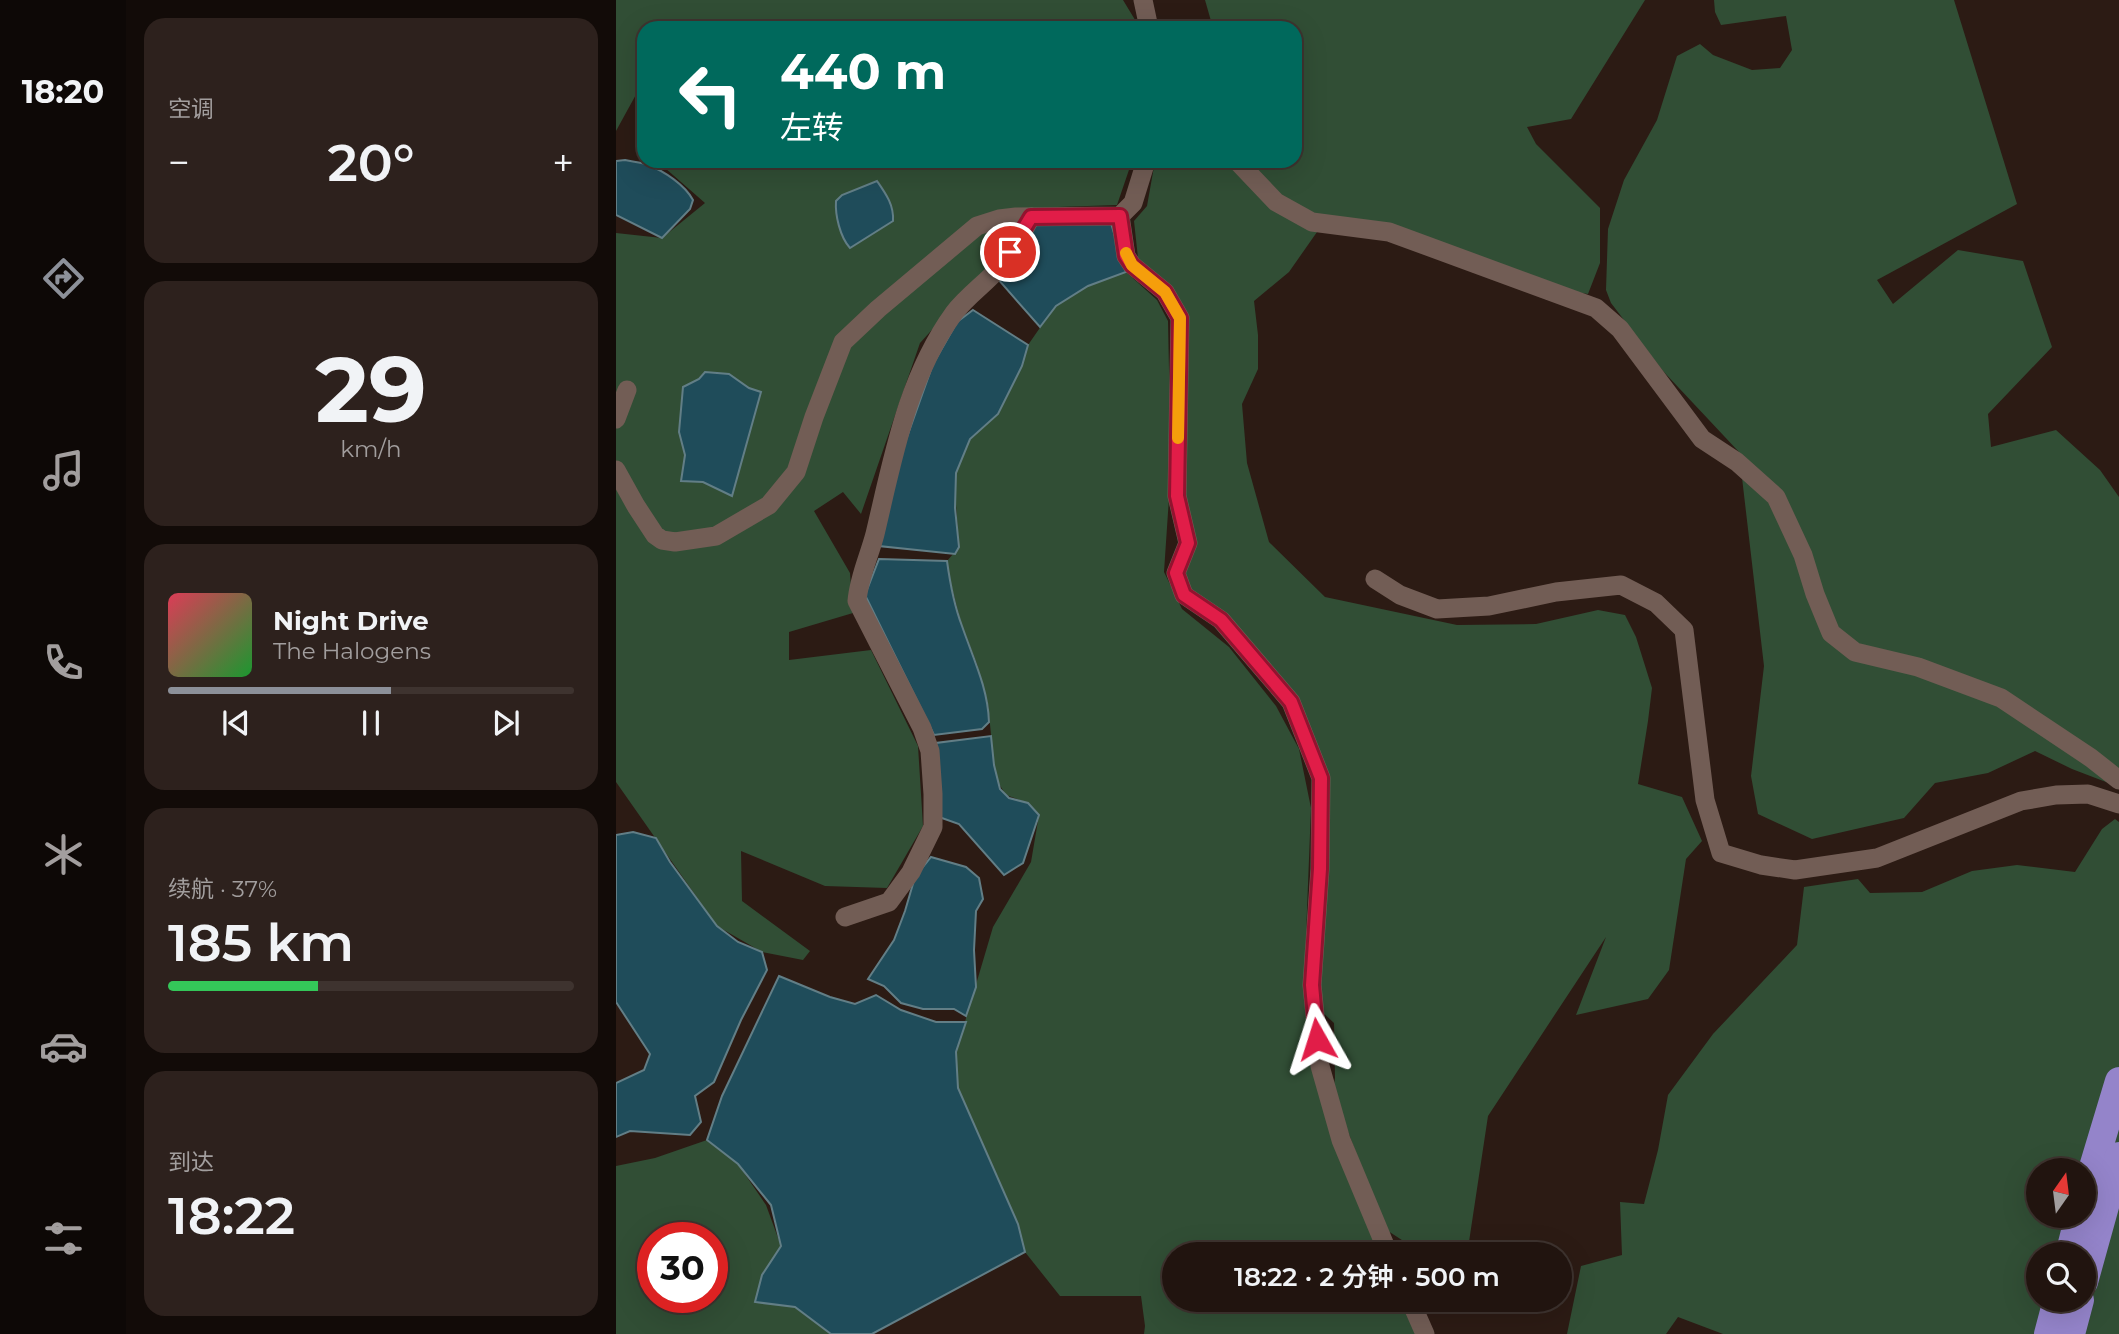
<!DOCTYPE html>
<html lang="zh">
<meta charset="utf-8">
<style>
body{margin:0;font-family:Montserrat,"Noto Sans SC",sans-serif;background:#2d211d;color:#f1f3f6;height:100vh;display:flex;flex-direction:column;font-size:26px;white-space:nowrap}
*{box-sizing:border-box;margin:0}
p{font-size:23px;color:#a29e9e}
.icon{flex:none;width:38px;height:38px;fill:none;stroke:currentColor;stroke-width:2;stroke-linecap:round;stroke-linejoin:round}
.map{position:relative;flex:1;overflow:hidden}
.panel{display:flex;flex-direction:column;gap:18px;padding:18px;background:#120b08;width:490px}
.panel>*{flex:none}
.banner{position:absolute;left:21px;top:21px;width:665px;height:147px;border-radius:21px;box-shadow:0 7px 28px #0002,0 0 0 2px #3e332f;background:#00695c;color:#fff;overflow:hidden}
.needle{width:46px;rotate:14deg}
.buttons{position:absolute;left:1410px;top:1158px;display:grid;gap:14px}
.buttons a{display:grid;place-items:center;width:70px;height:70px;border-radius:50%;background:#21140f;box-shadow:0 7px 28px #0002,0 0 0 2px #3e332f;font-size:35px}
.speed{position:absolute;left:21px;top:1222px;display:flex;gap:14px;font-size:35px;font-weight:700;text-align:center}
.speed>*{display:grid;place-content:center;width:91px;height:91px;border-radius:50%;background:#21140f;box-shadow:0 7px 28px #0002,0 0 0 2px #3e332f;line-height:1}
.speed .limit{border:10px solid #d22;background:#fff;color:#111}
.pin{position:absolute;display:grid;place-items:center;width:60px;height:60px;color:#fff;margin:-30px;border:4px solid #fff;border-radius:50%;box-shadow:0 2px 7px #0007}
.me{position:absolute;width:77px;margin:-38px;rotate:354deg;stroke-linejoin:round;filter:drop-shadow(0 0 5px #0008)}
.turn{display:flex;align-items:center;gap:24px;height:147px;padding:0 28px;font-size:32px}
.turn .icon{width:91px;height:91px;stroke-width:2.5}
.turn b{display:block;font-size:49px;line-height:60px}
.big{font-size:52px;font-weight:600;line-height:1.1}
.panel .tile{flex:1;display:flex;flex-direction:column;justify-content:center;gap:10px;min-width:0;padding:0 24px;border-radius:21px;background:#2d211d}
.panel .dial{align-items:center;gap:0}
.dial b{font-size:91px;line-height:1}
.song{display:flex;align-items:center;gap:21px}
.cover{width:84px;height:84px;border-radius:10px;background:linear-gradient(135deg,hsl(350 70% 55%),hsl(130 70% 35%))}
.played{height:7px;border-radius:4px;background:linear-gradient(90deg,#8c9099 55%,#3e332f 55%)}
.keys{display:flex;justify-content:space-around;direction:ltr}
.heat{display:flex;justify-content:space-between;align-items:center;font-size:38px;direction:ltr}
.charge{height:10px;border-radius:5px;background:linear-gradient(90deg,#34c759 37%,#3e332f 0)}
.trip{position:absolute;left:546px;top:1242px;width:410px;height:70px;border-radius:35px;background:#21140f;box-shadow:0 7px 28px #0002,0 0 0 2px #3e332f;font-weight:600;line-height:70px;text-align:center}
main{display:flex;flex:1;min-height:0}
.menu{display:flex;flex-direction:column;width:126px;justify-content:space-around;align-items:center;background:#0d0806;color:#a29e9e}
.menu .icon{width:49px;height:49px}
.menu .active{color:#8c9099}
.menu b{font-size:32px;color:#f1f3f6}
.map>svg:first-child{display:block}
</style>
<main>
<nav class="menu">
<b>18:20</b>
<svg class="icon active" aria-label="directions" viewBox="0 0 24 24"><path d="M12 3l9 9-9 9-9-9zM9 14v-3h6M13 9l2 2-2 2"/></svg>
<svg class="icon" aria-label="music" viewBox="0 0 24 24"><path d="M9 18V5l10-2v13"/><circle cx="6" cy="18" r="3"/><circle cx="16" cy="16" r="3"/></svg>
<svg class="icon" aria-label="phone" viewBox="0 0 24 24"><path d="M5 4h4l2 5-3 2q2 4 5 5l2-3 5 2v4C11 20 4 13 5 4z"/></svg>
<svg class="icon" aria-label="climate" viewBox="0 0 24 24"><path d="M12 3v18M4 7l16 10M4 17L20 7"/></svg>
<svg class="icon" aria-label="car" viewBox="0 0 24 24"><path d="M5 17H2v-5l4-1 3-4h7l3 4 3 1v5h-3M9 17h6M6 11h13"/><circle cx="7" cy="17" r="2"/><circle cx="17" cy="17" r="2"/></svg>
<svg class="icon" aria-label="filters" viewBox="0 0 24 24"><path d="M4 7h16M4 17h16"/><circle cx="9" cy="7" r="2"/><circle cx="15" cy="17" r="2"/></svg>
</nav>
<section class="panel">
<div class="tile"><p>空调</p>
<div class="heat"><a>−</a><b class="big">20°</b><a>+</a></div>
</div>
<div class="tile dial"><b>29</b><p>km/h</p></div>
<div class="tile">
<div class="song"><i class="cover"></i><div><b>Night Drive</b><p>The Halogens</p></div></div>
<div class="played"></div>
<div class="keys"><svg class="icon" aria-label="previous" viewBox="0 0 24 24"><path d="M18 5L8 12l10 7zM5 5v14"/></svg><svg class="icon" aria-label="pause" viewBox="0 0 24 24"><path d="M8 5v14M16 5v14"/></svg><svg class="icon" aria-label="next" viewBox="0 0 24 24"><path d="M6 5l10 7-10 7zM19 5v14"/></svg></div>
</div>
<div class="tile"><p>续航 · 37%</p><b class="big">185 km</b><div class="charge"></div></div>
<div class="tile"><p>到达</p><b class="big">18:22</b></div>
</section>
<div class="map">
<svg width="1503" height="1334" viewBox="0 0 1503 1334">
<rect width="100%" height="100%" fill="#2c1b14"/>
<g fill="#314e35" fill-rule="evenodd">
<polygon points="0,0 507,0 524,28 28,28 28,80 0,131"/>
<polygon points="589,0 1029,0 955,119 911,127 920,144 984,208 984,263 972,294 953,291 786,228 701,232 673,272 638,301 642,335 642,369 626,404 631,463 653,542 709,597 841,625 920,624 982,610 1009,615 1020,637 1036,688 1032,721 1022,784 1066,797 1086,841 1070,859 1053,970 1032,999 960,1015 990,937 872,1116 851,1255 797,1255 792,1244 769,1229 717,1092 719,1078 718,1023 704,1010 712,782 679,698 572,587 570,574 566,305 522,258 518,221 531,206 539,161 679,161 679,28 597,28"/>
<polygon points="1098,0 1338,0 1401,204 1261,280 1277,304 1342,250 1407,261 1436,347 1372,414 1375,447 1440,430 1484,470 1503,497 1503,787 1456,769 1419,751 1372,773 1319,783 1288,818 1196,839 1142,814 1135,776 1148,666 1123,452 1047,371 995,303 990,290 992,229 1008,180 1041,120 1061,56 1084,44 1097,55 1136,70 1164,68 1176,50 1170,16 1105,25 1099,12"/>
<polygon points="41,161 516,161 501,205 413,208 382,257 304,343 245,514 227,492 198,511 234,573 237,613 173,632 173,660 255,650 302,746 307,826 271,888 209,886 125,851 126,901 194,951 187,960 146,952 101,926 0,782 0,233 46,238 89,203"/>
<polygon points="510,272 541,300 552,321 555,468 548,572 566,609 613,647 660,706 683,749 695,808 688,986 768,1255 558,1255 558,1300 788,1300 802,1334 528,1334 529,1326 525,1296 444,1296 409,1252 342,1088 340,1052 377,927 415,862 423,815 412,803 390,795 383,784 378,765 372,704 361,664 345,623 334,580 331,561 343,547 340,505 340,473 354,439 382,414 405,366 412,345 439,306 472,286"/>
<path d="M1499,819L1503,822V1334H1107L1062,1317L1050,1334H951L965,1266L1006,1255L1004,1202L1028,1204L1042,1150L1052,1095L1097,1034L1181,945L1188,887L1242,879L1254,893L1306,892L1356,871L1401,865L1459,872L1486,829ZM1423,1171H1468V1216H1423ZM1423,1255H1468V1300H1423Z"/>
<path d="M91,1140L122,1164L150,1205L165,1246L146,1275L179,1307L215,1334H0V1166L39,1158ZM37,1237H96V1297H37Z"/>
</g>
<g fill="#1f4c5a" stroke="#627e86" stroke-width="2">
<path d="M9,160C17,162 25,162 32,165C48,171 69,185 77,200L74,209L46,238L0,215V161Z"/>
<path d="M261,181C270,194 278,205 277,221L234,248C224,237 219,215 220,201L226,195Z"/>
<polygon points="494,220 510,272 472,286 440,306 424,327 381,278 415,223"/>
<polygon points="357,310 412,345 406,366 382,414 354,439 340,473 339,508 343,547 339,554 263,546 281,465 317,364 341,322"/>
<polygon points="89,372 113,374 133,388 145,392 116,496 87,482 65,481 69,455 63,432 67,387 83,379"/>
<path d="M263,559L331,561C334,583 338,605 346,626C357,658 372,688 373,722L366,729L318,735L249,595Z"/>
<polygon points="375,736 378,765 384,789 393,798 412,803 423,815 407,863 388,875 343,824 323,817 320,743"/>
<polygon points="17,832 40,838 54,862 101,926 122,942 146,952 151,970 125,1020 98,1082 79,1096 85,1122 74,1135 14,1131 0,1137 0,1083 28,1070 34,1054 0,1002 0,835"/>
<polygon points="315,857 350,867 363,878 367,899 360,911 358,950 360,987 350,1016 338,1009 307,1009 285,1003 268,986 252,979 278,940 289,911 299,877"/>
<polygon points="163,976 214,997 239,1004 260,995 285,1010 320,1022 350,1022 340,1052 342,1088 402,1224 409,1252 256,1334 215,1334 179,1307 139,1302 146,1275 165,1246 155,1205 122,1164 91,1140 106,1096"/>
</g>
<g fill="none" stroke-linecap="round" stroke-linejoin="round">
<g stroke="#725d55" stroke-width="19">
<polyline points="527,0 533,28"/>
<polyline points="621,161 660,202 696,222 773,232 980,308 1004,329 1086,439 1121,462 1160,497 1187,555 1199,594 1215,633 1239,652 1302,667 1385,698 1475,758 1503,780"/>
<polyline points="504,216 510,256 516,265 549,292 564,318 561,496 572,543 560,573 568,595 605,620 675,702 705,778 704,869 696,985 704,1066 725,1140 773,1255"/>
<polyline points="0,419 11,390"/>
<polyline points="0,470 20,506 39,535 46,540 59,542 100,536 153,505 180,472 198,417 227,342 262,309 361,226 383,219 400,217 504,216 517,203 530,161"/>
<polyline points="759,579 784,595 821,609 873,606 940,592 1005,585 1040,603 1068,630 1089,800 1105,853 1145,865 1179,870 1261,858 1405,801 1440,795 1472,794 1503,804"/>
<path d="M229,917L273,902L295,872L317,827V794L314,751L306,728L241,601C243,577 253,557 259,534C277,458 291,378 338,313C351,296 370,283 384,267C396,253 406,234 415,217"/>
<polyline points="794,1300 809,1334"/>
</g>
<g stroke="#9484ca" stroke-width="28">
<polyline points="1468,1197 1503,1081"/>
<polyline points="1453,1255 1463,1216"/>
<polyline points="1468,1282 1503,1156"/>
<polyline points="1432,1334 1441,1300"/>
<polyline points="1455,1334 1464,1300"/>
</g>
</g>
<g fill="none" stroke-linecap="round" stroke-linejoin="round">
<defs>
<polyline id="route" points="394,252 415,217 504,216 510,256 516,265 549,292 564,318 561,496 572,543 560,573 568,595 605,620 675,702 705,778 704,869 696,985 701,1039"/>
</defs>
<use href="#route" stroke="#92132f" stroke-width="18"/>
<use href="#route" stroke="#e11d48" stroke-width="12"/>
<polyline stroke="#f59e0b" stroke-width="12" points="510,253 516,265 549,292 564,318 562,438"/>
</g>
</svg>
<div class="buttons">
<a><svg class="needle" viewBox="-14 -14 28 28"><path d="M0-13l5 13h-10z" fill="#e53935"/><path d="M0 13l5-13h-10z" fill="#a29e9e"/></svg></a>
<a><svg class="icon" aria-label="search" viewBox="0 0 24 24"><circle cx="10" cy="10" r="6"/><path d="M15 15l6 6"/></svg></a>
</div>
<div class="speed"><div class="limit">30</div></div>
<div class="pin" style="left:394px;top:252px;background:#d93025"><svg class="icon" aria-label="arrive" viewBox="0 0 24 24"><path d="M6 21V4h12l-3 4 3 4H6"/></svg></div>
<svg class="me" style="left:701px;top:1039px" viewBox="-20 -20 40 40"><path d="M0-17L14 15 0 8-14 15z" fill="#e11d48" stroke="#fff" stroke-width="4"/></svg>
<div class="trip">18:22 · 2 分钟 · 500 m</div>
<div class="banner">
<div class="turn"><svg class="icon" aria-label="left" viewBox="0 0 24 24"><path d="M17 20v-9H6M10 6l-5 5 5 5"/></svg><div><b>440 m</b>左转</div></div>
</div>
</div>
</main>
